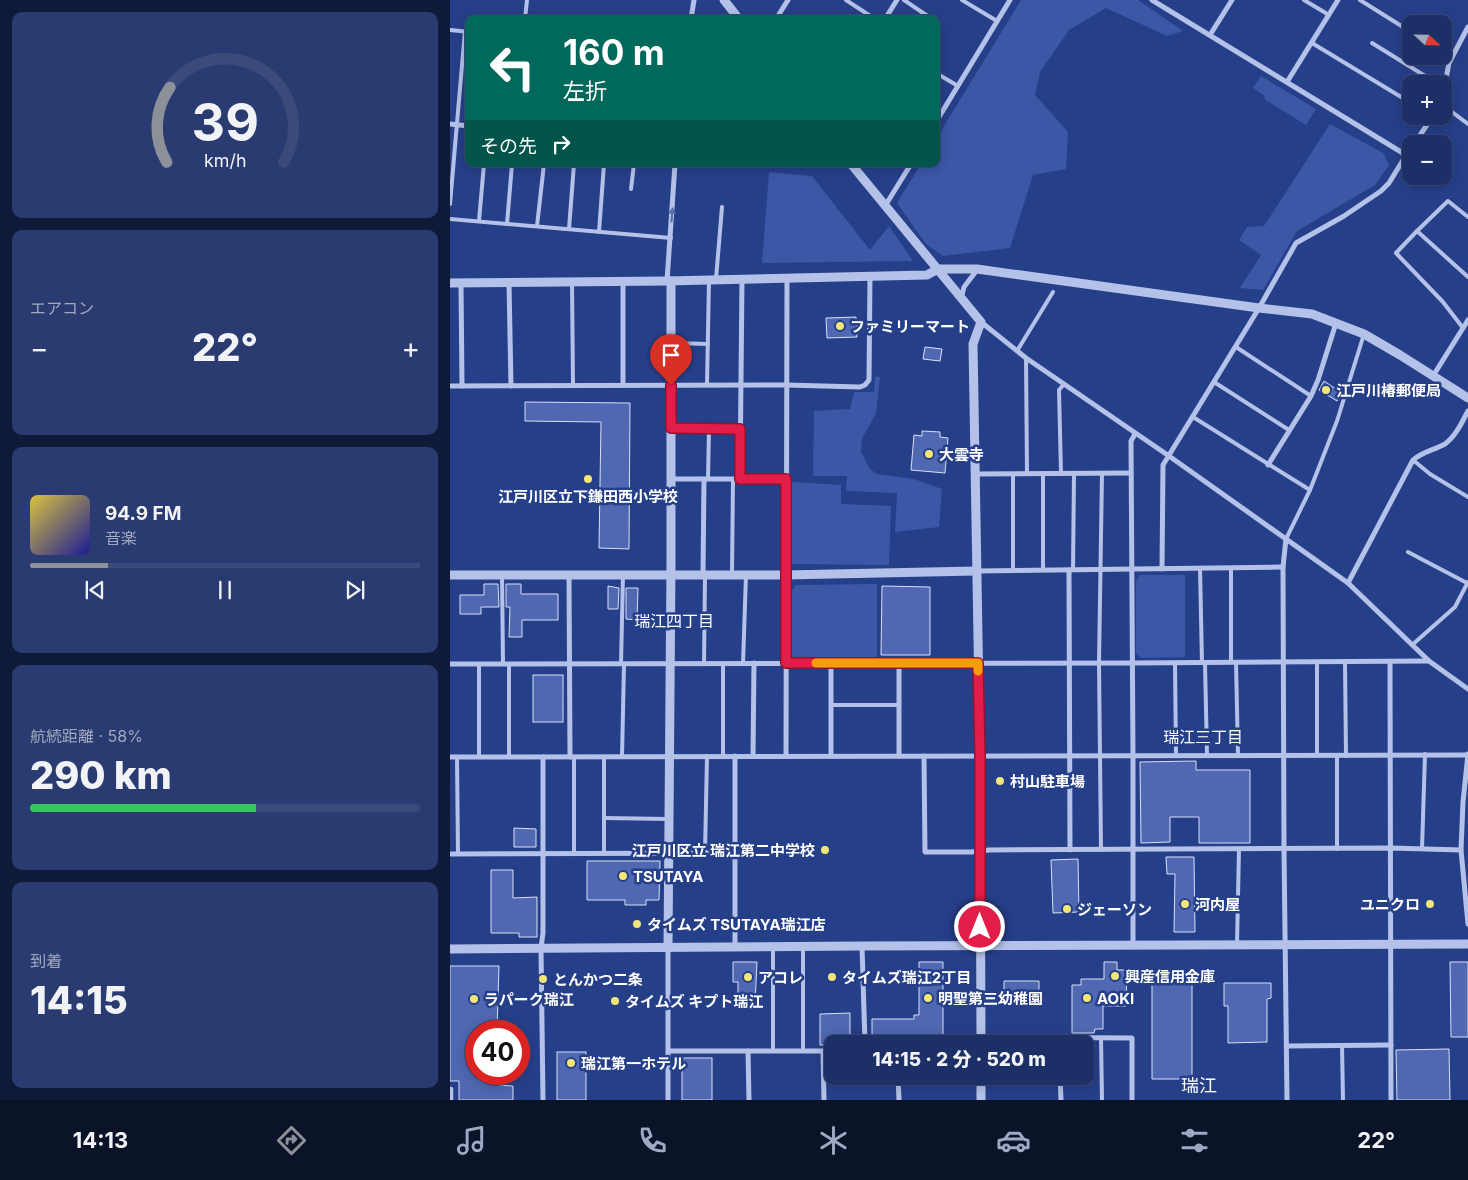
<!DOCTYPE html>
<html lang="ja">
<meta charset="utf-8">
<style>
body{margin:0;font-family:Inter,"Noto Sans JP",sans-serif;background:#293b70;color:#f1f3f6;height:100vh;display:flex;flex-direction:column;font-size:19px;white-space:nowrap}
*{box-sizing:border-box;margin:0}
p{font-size:16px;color:#a0a9c0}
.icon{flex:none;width:28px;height:28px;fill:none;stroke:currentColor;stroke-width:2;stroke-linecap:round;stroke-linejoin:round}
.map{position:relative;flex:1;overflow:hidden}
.side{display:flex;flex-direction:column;gap:12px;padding:12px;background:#0f1a39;width:450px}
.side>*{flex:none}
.hud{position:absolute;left:15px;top:15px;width:475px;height:152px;border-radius:10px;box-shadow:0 2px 12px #0003,0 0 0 1px #3a4a7b;background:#00695c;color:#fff;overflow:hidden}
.needle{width:32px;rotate:112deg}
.tools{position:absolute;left:952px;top:15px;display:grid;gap:10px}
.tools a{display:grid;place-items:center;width:50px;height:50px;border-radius:10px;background:#1c2f67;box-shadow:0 2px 12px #0003,0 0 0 1px #3a4a7b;font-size:25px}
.speed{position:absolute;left:15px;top:1020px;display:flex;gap:10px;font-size:25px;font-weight:700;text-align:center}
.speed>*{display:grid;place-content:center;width:65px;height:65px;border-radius:50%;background:#1c2f67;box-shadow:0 2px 12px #0003,0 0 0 1px #3a4a7b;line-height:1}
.speed .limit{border:8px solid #d22;background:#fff;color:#111}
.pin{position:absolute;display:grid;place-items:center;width:42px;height:42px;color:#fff;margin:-51px -21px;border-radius:50% 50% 50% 0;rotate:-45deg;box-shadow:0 0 5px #0007}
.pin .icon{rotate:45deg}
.me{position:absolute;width:55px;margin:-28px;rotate:0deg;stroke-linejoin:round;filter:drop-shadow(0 0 4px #0008)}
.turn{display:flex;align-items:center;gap:18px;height:105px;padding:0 15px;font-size:22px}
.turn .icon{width:65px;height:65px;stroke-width:2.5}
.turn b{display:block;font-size:35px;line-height:42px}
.then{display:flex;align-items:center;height:48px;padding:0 15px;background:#0003;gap:10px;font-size:19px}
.big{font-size:38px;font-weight:800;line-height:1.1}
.side .widget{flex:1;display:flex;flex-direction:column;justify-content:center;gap:8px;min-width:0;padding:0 18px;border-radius:10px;background:#293b70}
.side .dial{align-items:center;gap:0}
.dial svg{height:130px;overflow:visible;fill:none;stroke:#3a4a7b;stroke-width:7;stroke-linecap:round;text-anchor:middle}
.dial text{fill:#f1f3f6;stroke:none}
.song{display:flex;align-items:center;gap:15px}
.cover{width:60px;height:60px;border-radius:8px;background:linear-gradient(135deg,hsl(50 70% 55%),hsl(240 70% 35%))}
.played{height:5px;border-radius:2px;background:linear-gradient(90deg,#8c9099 20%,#3a4a7b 20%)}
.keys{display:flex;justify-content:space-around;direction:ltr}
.heat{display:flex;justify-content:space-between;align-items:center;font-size:28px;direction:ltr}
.charge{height:8px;border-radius:4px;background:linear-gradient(90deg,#34c759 58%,#3a4a7b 0)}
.trip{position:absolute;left:374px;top:1035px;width:270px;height:50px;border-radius:10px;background:#1c2f67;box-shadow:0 2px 12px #0003,0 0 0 1px #3a4a7b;font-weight:800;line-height:50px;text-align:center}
.dock{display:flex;height:80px;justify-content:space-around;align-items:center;background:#0b1329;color:#a0a9c0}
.dock .icon{width:35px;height:35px}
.dock .selected{color:#8c9099}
.dock b{font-size:22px;color:#f1f3f6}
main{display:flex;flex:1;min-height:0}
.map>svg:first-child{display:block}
</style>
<main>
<section class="side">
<div class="widget dial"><svg viewBox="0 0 100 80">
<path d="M14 69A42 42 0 1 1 86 69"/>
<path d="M14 69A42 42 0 0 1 16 23" stroke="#8c9099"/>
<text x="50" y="56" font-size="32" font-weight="700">39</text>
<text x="50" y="72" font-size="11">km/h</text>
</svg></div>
<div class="widget"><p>エアコン</p>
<div class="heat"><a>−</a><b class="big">22°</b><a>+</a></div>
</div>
<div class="widget">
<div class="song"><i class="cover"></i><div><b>94.9 FM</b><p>音楽</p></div></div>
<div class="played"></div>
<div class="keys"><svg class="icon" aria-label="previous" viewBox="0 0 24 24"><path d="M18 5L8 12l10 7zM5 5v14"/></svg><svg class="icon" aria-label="pause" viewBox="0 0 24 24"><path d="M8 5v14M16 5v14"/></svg><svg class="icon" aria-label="next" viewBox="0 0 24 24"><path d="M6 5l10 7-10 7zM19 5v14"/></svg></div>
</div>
<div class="widget"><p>航続距離 · 58%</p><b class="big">290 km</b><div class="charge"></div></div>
<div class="widget"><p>到着</p><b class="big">14:15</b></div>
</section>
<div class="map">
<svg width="1018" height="1100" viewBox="0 0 1018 1100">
<rect width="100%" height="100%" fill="#263f89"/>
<g fill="#3b57a6">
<polygon points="571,0 688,0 733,31 717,36 656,8 619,30 590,72 585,95 618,132 616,169 583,175 560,248 493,256 476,244 447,203 471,164 486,164 486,139"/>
<polygon points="811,76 866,109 856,125 814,99 815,96 803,88"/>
<polygon points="880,124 933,153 939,165 925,185 847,231 813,290 790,288 811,255 789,240 797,227 814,226"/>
<polygon points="319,172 362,176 420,250 439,226 463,261 312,263"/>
<polygon points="425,377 430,377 426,413 412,439 411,452 420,469 427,474 464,479 492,489 489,527 445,532 447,493 396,491 397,476 363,476 364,411 400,409 404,392 424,392"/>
<polygon points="342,482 391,485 391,504 441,506 439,565 342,564"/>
<polygon points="690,575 735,575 735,657 691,658 686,653 686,581"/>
<polygon points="427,584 427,659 343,659 339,656 342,590 346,585"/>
</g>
<g fill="#4f68b1" stroke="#d8e0f7">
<polygon points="406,317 407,337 377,338 376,318"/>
<polygon points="475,347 492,349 490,361 473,359"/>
<polygon points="874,381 892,393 887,401 869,390"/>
<polygon points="75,402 180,403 179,549 149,548 151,422 75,421"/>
<polygon points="472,431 490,432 490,437 498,438 495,473 461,470 464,435 472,436"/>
<polygon points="34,584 48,584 49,607 31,607 31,614 10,614 10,595 34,595"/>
<polygon points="56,584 71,584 71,594 108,594 108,620 72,620 72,637 59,637 60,607 56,607"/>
<polygon points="158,586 169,588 168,609 158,609"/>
<polygon points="432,586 480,587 480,655 431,655"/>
<polygon points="176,588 188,588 187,620 176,619"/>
<rect x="83" y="675" width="30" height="47"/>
<polygon points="746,761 746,770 800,770 800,843 749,843 749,817 720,817 720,842 691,843 690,762"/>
<polygon points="64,828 86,829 86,847 64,847"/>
<polygon points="716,857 744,857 745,932 724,932 725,874 717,874"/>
<polygon points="628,859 629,912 603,913 601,860"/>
<polygon points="137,861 210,861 209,900 196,900 196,905 175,905 175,900 137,900"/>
<polygon points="41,870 63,870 63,898 87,897 87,937 69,937 69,933 41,933"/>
<polygon points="283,962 307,962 305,1004 288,1004 288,982 283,982"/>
<polygon points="469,962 493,962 493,1044 422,1044 422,1019 464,1019 464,1015 469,1015"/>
<polygon points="654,962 667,962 667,970 677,970 676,1006 653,1006 653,1029 645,1029 644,1033 622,1033 622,985 631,985 631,979 654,979"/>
<polygon points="1000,962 1018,962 1018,1037 1001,1037"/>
<polygon points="0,966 49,966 47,1031 26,1031 26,1074 46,1074 46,1085 63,1086 63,1100 9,1100 9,1081 0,1081"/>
<polygon points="554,981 589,981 589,998 554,997"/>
<polygon points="742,983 742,1079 702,1079 702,984"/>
<polygon points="774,983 821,983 821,998 817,999 817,1042 778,1043 778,1006 774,1006"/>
<polygon points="400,1013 400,1044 370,1045 370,1014"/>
<polygon points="999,1049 1000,1100 947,1100 946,1050"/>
<rect x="107" y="1052" width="29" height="48"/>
<rect x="232" y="1058" width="30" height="42"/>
</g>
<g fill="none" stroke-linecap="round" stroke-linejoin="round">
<g stroke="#b4c2e9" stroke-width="4">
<polyline points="396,0 425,19"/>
<polyline points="454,0 482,19"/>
<polyline points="512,0 547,21"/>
<polyline points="854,0 879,15"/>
<polyline points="910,0 961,32"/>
<polyline points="75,19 77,0"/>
<polyline points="365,19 367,16 372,19"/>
<polyline points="486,22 488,23"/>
<polyline points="0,30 19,32"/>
<polyline points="862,43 961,103"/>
<polyline points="922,43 988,84"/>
<polyline points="994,53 1001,57"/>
<polyline points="486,73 508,86"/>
<polyline points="994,106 1018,124"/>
<polyline points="181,189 184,164"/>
<polyline points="0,204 15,31"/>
<polyline points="1018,217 998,201 967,231 1018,277"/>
<polyline points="0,219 221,238"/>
<polyline points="29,221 34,164"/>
<polyline points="57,224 62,164"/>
<polyline points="87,226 94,164"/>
<polyline points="119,229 124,164"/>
<polyline points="967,231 946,253 993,302 1013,328"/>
<polyline points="149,232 154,164"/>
<polyline points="266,279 272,207"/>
<polyline points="122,282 123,385"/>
<polyline points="223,343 258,344"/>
<polyline points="786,347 861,396"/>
<polyline points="567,351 603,292"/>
<polyline points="576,358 577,474"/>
<polyline points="764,382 839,430"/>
<polyline points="257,385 259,280"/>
<polyline points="743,417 860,490"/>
<polyline points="221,428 290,429"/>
<polyline points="963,460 980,474 1018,497"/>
<polyline points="611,473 609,390 614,384"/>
<polyline points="563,474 563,571"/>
<polyline points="258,479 259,428"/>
<polyline points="836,539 860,490 887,421 914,334"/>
<polyline points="958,552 1017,583"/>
<polyline points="750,568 752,663"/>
<polyline points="781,568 781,662"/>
<polyline points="593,570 593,473"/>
<polyline points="623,570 624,473"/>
<polyline points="282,574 283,479"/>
<polyline points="52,575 53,664"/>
<polyline points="962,645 1005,607 1018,582"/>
<polyline points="786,662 788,755"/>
<polyline points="867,662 867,755"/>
<polyline points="895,662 896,756"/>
<polyline points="725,663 726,755"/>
<polyline points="755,663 757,755"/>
<polyline points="29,664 29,757"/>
<polyline points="59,664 59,757"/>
<polyline points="171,664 173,575"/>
<polyline points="254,664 255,576"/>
<polyline points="293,664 296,575"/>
<polyline points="381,705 449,705"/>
<polyline points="273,756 273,664"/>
<polyline points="7,757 8,854"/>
<polyline points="124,757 124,853"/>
<polyline points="154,757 154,853"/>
<polyline points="172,757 174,664"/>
<polyline points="154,818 219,819"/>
<polyline points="887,849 887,756"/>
<polyline points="972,849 975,754"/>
<polyline points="651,850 649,663 652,473"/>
<polyline points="255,853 257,756"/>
<polyline points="787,944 789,849"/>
<polyline points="353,946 353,1051"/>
<polyline points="323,947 323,1051"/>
<polyline points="651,1038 652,1100"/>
<polyline points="892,1045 893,1100"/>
</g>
<polyline stroke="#b4c2e9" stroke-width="4.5" points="0,1089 1,1089 1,1100"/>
<g stroke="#b4c2e9" stroke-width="5">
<polyline points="702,0 956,155"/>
<polyline points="241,19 244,0"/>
<polyline points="326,19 338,0"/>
<polyline points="435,19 447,0"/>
<polyline points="760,35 782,0"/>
<polyline points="837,82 888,0"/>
<polyline points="994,89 999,63 1018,27"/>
<polyline points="486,122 560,0"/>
<polyline points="0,124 19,126"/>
<polyline points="964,144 983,116"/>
<polyline points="435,206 461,164"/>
<polyline points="173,281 173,385"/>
<polyline points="217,281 225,164"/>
<polyline points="11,283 12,386"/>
<polyline points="59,283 61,386"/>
<polyline points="511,299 514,287 527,270"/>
<polyline points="531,322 576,358 719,456 898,583 979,661 1018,689"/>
<polyline points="983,376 1018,320"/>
<polyline points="0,386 336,385 410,387 415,385 419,380 420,276"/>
<polyline points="818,465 861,396 868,380 886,323"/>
<polyline points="525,474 681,473"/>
<polyline points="221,479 336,479"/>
<polyline points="290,479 292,279"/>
<polyline points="836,539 833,567 834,849 837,1100"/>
<polyline points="712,569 713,465 809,308 846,243 894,216 931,191 939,183 961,147"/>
<polyline points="619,570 620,850"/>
<polyline points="526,571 833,567"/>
<polyline points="119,575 120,757"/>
<polyline points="253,575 254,479"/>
<path d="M898,583L963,460C972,452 984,450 995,444C1006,436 1012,422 1018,411"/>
<polyline points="940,662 941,1100"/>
<polyline points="381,663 381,756"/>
<polyline points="0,664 683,663 979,661"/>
<polyline points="1018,754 1013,802 1011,850 1018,924"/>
<polyline points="303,756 304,663"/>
<polyline points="336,756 337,278"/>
<polyline points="449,756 449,663"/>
<polyline points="474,756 475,852 521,852 539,850 941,848 1011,850"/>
<polyline points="0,757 1018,755"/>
<polyline points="0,854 285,853"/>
<polyline points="683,945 683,755 681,441 685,434"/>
<polyline points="412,946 415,1044"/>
<polyline points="285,947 285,756"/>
<polyline points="218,948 218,1100"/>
<polyline points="531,1037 682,1038 682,1100"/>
<polyline points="837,1046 941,1045"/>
<polyline points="219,1051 382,1051"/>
<polyline points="298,1051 299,1100"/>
<polyline points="373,1051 374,1100"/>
<polyline points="448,1076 449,1100"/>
<polyline points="610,1076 611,1100"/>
<polyline points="93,1100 91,948 93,933 93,757"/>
</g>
<g stroke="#b4c2e9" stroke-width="9">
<polyline points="274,0 289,19"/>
<polyline points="401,164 531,322 523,344 530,755 531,1044"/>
<polyline points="0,283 217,281 477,275 488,269 527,269 809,308 862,314 914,334 950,355 1018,398"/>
<polyline points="0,575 335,575 526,571"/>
<polyline points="218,948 221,565 221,281"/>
<polyline points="0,949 412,946 1018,944"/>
<polyline points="531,1076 531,1100"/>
</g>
</g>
<defs><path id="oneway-solid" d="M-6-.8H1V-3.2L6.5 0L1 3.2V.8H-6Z" transform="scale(1.25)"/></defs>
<use fill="#586dab" href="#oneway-solid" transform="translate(222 215) rotate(-86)"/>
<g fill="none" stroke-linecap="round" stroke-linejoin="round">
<defs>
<polyline id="route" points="221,385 221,428 290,429 290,479 336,479 336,663 528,663 530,755 530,927"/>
</defs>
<use href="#route" stroke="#92132f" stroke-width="12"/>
<use href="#route" stroke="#e11d48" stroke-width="9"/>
<polyline stroke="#f59e0b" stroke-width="9" points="366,663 528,663 528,671"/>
</g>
<g fill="#f2e679" stroke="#263f89" stroke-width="2">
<circle cx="390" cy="326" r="5"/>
<circle cx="876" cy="390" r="5"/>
<circle cx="479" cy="454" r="5"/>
<circle cx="138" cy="479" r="5"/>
<circle cx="550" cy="781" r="5"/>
<circle cx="375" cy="850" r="5"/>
<circle cx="173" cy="876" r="5"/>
<circle cx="735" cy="904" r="5"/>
<circle cx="980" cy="904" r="5"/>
<circle cx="617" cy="909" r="5"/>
<circle cx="187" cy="924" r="5"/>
<circle cx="665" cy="976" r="5"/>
<circle cx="298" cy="977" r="5"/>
<circle cx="382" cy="977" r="5"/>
<circle cx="93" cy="979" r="5"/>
<circle cx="478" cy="998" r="5"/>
<circle cx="637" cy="998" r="5"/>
<circle cx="24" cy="999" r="5"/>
<circle cx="165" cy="1001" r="5"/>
<circle cx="121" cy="1063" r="5"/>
</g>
<g text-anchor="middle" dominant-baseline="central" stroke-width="5" stroke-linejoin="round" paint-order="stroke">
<g font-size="15" font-weight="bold" fill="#fff" stroke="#263f89" text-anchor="start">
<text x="400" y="326">ファミリーマート</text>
<text x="886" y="390">江戸川椿郵便局</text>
<text x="489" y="454">大雲寺</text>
<text x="138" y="496" text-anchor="middle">江戸川区立下鎌田西小学校</text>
<text x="560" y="781">村山駐車場</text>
<text x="365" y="850" text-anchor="end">江戸川区立 瑞江第二中学校</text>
<text x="183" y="876">TSUTAYA</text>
<text x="745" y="904">河内屋</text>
<text x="970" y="904" text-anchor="end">ユニクロ</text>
<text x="627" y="909">ジェーソン</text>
<text x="197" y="924">タイムズ TSUTAYA瑞江店</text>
<text x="675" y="976">興産信用金庫</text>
<text x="308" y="977">アコレ</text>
<text x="392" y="977">タイムズ瑞江2丁目</text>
<text x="103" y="979">とんかつ二条</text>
<text x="488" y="998">明聖第三幼稚園</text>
<text x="647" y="998">AOKI</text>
<text x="34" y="999">ラパーク瑞江</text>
<text x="175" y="1001">タイムズ キプト瑞江</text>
<text x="131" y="1063">瑞江第一ホテル</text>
</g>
<g font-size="16" fill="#fff" stroke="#263f89">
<text x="224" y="621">瑞江四丁目</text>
<text x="753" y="737">瑞江三丁目</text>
</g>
<g font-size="18" fill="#fff" stroke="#263f89">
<text x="749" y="1085">瑞江</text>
</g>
</g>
</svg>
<div class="tools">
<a><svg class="needle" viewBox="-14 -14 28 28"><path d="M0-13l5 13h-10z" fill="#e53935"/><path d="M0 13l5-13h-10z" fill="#a0a9c0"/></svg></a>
<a>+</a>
<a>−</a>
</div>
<div class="speed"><div class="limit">40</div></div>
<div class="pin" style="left:221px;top:385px;background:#d93025"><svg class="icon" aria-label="arrive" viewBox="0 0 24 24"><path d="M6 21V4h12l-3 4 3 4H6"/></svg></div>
<svg class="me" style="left:530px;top:927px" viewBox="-20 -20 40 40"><circle r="17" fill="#e11d48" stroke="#fff" stroke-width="3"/><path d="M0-11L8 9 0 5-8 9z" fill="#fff"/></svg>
<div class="trip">14:15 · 2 分 · 520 m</div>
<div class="hud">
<div class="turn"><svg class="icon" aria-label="left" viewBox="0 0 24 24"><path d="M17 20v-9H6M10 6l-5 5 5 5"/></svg><div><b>160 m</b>左折</div></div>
<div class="then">その先<svg class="icon" aria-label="right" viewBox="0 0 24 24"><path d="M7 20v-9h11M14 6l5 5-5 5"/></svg></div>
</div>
</div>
</main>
<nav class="dock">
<b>14:13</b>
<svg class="icon selected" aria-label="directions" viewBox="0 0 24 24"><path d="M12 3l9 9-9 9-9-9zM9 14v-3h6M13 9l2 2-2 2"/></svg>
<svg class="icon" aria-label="music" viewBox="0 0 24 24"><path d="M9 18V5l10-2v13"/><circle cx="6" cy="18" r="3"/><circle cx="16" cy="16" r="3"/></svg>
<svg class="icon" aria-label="phone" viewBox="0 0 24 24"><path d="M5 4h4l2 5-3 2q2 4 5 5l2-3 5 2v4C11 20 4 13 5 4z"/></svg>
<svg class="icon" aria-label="climate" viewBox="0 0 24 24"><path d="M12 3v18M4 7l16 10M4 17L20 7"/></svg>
<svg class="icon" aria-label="car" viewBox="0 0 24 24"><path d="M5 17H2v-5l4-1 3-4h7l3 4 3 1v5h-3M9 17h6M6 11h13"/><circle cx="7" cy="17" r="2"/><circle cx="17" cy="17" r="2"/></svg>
<svg class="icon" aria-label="filters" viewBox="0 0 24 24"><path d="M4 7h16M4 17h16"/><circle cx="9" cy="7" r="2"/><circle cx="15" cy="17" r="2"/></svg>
<b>22°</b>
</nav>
